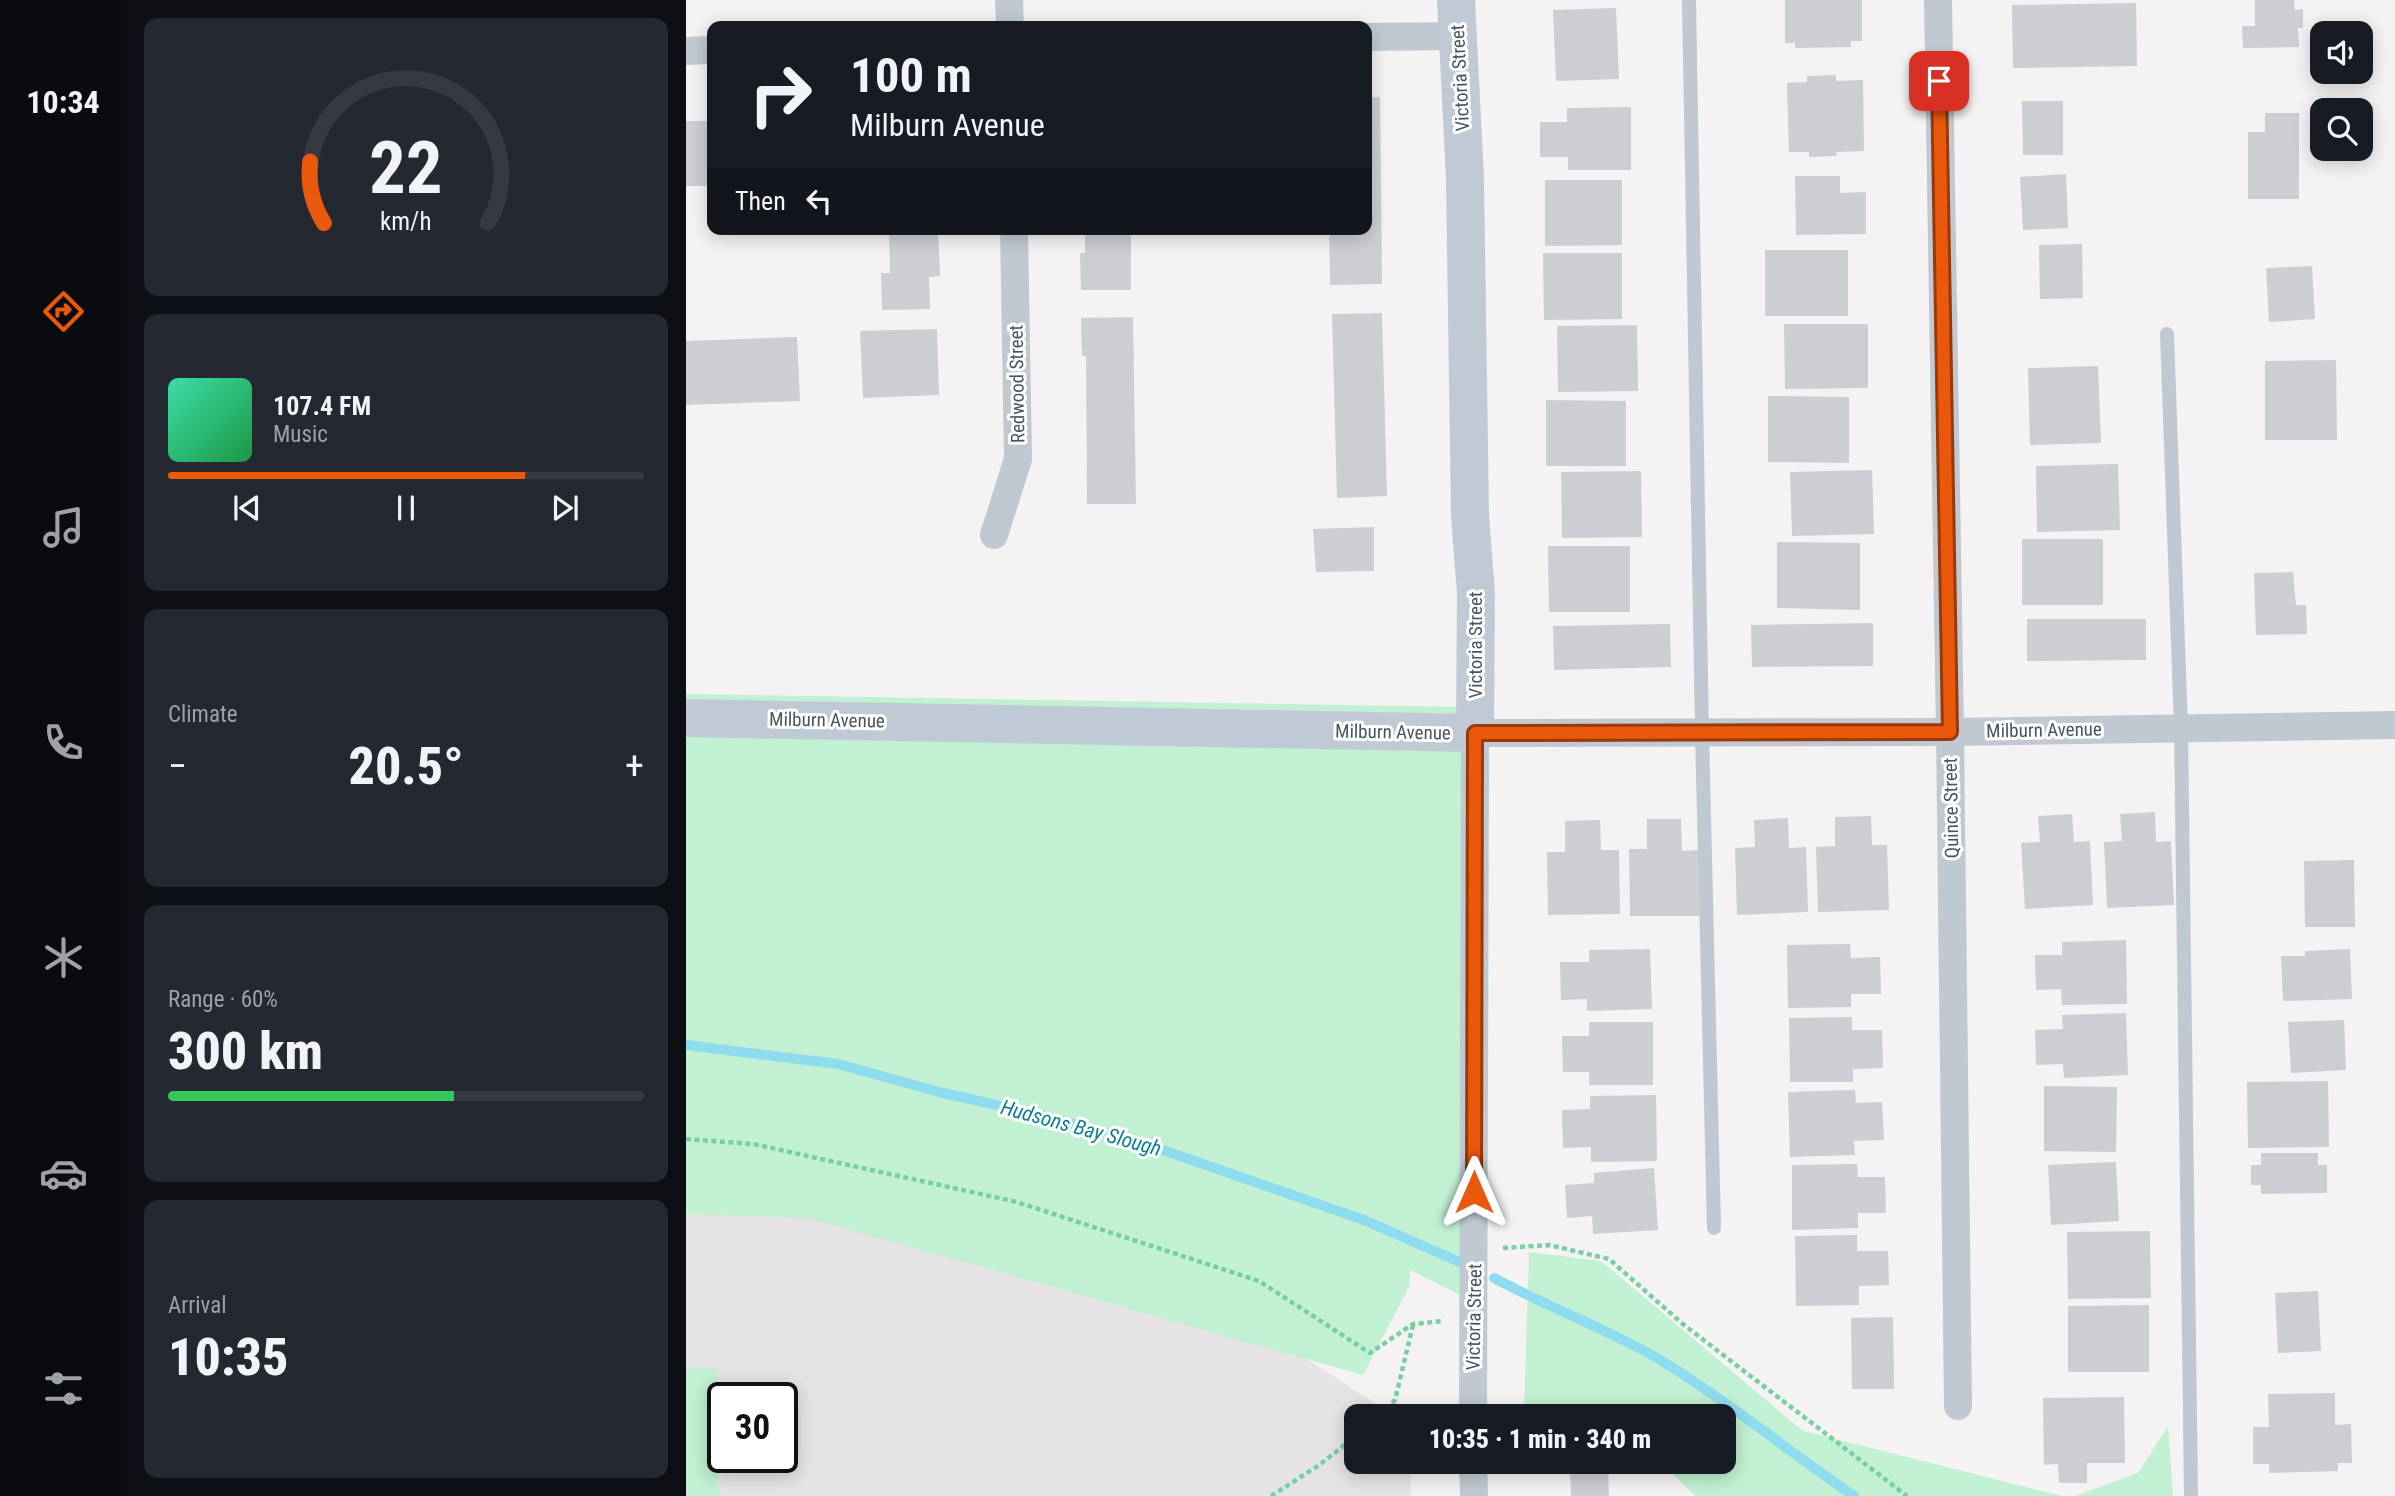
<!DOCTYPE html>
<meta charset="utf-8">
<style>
body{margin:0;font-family:"Roboto Condensed",sans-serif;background:#242831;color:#f1f3f6;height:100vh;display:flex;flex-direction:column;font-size:26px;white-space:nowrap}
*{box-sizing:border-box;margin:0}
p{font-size:23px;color:#9ea1a6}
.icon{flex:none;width:38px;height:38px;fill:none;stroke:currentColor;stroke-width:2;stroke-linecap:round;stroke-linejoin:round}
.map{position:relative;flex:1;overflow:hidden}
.drawer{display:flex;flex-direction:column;gap:18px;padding:18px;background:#0d0f14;width:560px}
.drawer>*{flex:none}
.guide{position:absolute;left:21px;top:21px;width:665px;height:214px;border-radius:14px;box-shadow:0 4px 18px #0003;background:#171b24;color:#f1f3f6;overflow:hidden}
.controls{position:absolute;left:1624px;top:21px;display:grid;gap:14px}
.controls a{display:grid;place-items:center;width:63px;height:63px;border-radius:14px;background:#171b24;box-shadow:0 4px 18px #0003;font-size:35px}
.speed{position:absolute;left:21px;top:1382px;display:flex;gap:14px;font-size:35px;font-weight:700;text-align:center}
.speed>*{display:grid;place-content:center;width:91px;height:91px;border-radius:50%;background:#171b24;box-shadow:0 4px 18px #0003;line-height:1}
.speed .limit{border:4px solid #111;border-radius:10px;background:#fff;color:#111}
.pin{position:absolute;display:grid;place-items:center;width:60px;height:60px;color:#fff;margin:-30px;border-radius:14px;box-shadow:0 4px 10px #0006}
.me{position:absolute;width:77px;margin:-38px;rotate:0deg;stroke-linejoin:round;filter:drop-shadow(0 0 5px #0008)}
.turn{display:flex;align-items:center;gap:24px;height:147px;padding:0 28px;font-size:32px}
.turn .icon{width:91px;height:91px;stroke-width:2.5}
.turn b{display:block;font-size:49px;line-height:60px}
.then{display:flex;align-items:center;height:66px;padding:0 28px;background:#0003;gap:14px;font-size:26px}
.big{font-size:52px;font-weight:800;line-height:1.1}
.drawer .tile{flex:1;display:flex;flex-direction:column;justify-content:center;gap:10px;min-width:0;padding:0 24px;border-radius:14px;background:#242831}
.drawer .dial{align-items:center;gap:0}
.dial svg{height:182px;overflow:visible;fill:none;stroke:#363941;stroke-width:7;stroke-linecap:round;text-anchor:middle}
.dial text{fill:#f1f3f6;stroke:none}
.song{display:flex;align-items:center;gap:21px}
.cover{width:84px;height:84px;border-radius:10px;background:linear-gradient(135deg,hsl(160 70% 55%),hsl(140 70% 35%))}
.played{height:7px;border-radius:4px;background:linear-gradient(90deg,#ea580c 75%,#363941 75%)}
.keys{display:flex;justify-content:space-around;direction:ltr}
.heat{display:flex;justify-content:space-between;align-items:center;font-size:38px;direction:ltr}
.charge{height:10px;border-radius:5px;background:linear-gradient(90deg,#34c759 60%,#363941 0)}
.trip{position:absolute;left:658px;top:1404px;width:392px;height:70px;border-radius:14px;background:#171b24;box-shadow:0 4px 18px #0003;font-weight:800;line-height:70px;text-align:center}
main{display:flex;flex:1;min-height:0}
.tabs{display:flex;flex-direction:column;width:126px;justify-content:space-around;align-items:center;background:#090b0e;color:#9ea1a6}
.tabs .icon{width:49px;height:49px}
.tabs .active{color:#ea580c}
.tabs b{font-size:32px;color:#f1f3f6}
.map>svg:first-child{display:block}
</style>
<main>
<nav class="tabs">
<b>10:34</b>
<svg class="icon active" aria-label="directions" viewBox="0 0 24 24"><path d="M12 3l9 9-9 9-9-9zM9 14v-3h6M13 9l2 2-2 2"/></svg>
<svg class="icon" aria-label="music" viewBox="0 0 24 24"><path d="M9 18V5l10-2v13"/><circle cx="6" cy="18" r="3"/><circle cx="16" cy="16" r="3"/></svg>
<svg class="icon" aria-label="phone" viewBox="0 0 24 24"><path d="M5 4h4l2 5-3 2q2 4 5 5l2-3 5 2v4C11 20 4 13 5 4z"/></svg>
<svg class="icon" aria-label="climate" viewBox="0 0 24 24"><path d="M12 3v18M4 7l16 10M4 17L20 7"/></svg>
<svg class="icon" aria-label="car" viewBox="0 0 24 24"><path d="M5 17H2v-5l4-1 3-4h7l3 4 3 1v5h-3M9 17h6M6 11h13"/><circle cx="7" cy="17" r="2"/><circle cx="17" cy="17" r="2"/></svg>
<svg class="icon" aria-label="filters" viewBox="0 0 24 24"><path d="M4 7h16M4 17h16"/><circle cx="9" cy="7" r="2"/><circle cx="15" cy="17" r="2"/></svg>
</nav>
<section class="drawer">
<div class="tile dial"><svg viewBox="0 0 100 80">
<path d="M14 69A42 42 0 1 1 86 69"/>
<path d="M14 69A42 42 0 0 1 8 42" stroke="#ea580c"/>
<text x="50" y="56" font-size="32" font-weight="700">22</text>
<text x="50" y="72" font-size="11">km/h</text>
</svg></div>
<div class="tile">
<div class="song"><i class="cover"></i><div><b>107.4 FM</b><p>Music</p></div></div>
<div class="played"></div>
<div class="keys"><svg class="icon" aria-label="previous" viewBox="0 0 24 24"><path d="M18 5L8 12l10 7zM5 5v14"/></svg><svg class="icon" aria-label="pause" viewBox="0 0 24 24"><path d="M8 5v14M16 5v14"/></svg><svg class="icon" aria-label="next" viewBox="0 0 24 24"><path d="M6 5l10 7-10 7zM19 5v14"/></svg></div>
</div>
<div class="tile"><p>Climate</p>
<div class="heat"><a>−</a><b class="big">20.5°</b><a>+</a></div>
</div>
<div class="tile"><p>Range · 60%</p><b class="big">300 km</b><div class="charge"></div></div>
<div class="tile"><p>Arrival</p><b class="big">10:35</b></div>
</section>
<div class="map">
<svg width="1709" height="1496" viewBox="0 0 1709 1496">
<rect width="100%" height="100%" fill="#f4f2f2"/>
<path fill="#e5e3e4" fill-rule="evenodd" d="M0,1182L545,1310L709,1416H670V1461H724L725,1496H0ZM37,1398H96V1458H37Z"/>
<g fill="#c1f0d2">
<polygon points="0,694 781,707 788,1302 724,1270 723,1287 677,1375 122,1218 0,1214"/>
<polygon points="843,1252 915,1261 1117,1431 1376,1496 1009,1496 974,1461 1038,1461 1038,1416 838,1416"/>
<polygon points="0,1368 31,1368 33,1496 0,1496"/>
<polygon points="1482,1426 1487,1496 1389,1496 1452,1473"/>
</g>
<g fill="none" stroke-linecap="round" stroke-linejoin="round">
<g stroke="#8edced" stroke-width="10">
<polyline points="0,1045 152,1064 253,1092 350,1114 451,1141 678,1220 776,1263"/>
<path d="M808,1278C871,1312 939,1335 998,1375C1056,1413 1111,1457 1168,1496"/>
</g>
</g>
<g fill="#ccced4">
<polygon points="1099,0 1176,0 1176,41 1165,41 1165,47 1109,48 1109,43 1099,43"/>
<polygon points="1569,0 1608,0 1609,10 1617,9 1617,28 1612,28 1613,47 1557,48 1556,26 1569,26"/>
<polygon points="1450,3 1451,66 1327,68 1326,5"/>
<polygon points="930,8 933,79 870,81 867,10"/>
<polygon points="1150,75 1150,81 1177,80 1178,151 1150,152 1151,156 1123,157 1123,152 1103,152 1101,83 1121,82 1121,76"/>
<polygon points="681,97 694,97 696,284 644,285 643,229 681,229"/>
<polygon points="1336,101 1377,101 1377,155 1337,155"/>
<polygon points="945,107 945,170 882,170 882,157 854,157 854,122 881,122 881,108"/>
<polygon points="1579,113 1613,113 1613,199 1562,199 1562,132 1579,132"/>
<rect x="0" y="121" width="26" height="65"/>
<polygon points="1380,174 1382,228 1337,230 1334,177"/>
<polygon points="1109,176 1154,176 1154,193 1180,192 1180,234 1110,235"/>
<polygon points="859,180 936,180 936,245 859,246"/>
<polygon points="203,229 252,229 254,276 243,277 244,309 196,310 195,273 204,273"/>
<polygon points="399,229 445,229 445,290 395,290 394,253 399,253"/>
<polygon points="1396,244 1397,298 1354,299 1353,245"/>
<rect x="1079" y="250" width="83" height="66"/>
<polygon points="857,253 936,253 936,319 858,320"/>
<polygon points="1626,266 1629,319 1583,322 1580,268"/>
<polygon points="696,313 701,496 651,498 646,314"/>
<polygon points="447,317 450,504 401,504 400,356 396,356 395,318"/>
<polygon points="1098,324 1182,324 1182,388 1099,389"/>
<polygon points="951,325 952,391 872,392 871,326"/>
<polygon points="251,329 253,395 177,398 174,331"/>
<polygon points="111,337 114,401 0,405 0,341"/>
<polygon points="1650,360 1651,440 1579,440 1579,361"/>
<polygon points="1412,366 1415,443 1344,445 1342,368"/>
<polygon points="1082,396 1163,397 1163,463 1082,462"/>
<polygon points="860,400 940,401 940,466 860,466"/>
<polygon points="1432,464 1434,530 1351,532 1350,466"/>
<polygon points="1186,470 1188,534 1106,536 1104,472"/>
<polygon points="955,471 956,537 876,538 875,472"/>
<polygon points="688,527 688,571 630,572 627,529"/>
<rect x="1336" y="539" width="81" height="66"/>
<polygon points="1091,542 1174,543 1174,610 1091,608"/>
<polygon points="862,546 944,546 944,612 863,612"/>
<polygon points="1607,572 1610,605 1620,605 1621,634 1570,635 1568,573"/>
<polygon points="1341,619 1460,619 1460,660 1341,661"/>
<polygon points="1187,623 1187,666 1066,667 1065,625"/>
<polygon points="984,624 985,667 868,670 867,626"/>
<polygon points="1469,812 1470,842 1485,841 1488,905 1421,908 1418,842 1436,841 1434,814"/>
<polygon points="1386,814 1388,842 1404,841 1407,905 1339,909 1335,843 1354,842 1352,816"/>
<polygon points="1185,816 1186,845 1201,845 1203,910 1132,912 1130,847 1149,846 1149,817"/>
<polygon points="1102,818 1103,848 1120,847 1122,912 1051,915 1049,848 1069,847 1068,820"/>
<polygon points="961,819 995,819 996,851 1015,850 1016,916 944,916 943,849 961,849"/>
<polygon points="914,820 915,850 933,850 934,914 862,915 861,852 879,852 879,821"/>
<polygon points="1668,860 1669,927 1619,927 1618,861"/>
<polygon points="1440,940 1441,1004 1376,1005 1375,989 1350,990 1349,955 1376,955 1376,942"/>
<polygon points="1164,944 1165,958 1194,957 1195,994 1165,994 1165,1007 1102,1008 1101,945"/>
<polygon points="964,949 966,1009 901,1011 901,999 875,1000 874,962 903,962 903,950"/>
<polygon points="1664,949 1666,999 1597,1001 1595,956 1619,956 1619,951"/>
<polygon points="1440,1013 1442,1075 1378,1078 1377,1064 1350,1065 1349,1030 1377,1029 1376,1015"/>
<polygon points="1166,1017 1166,1030 1196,1030 1197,1068 1167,1069 1167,1082 1104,1082 1103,1018"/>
<polygon points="1658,1020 1660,1070 1605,1073 1602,1022"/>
<polygon points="903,1022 967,1022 967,1085 903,1085 903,1072 877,1072 876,1036 903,1036"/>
<polygon points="1642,1081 1643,1147 1562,1148 1561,1082"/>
<polygon points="1358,1086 1431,1087 1430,1152 1358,1151"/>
<polygon points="1169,1090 1170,1103 1196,1102 1198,1140 1168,1141 1169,1155 1104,1157 1102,1092"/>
<polygon points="970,1095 971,1161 905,1162 905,1147 877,1148 876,1110 904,1109 904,1096"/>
<polygon points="1575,1153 1632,1153 1632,1165 1641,1165 1641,1193 1575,1194 1575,1185 1565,1185 1565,1165 1575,1165"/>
<polygon points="1430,1162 1433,1221 1365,1225 1362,1165"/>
<polygon points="1171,1164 1172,1177 1199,1177 1200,1213 1172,1213 1172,1228 1106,1230 1106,1165"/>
<polygon points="968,1168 972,1230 907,1234 906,1216 881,1218 879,1185 908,1183 908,1173"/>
<polygon points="1464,1231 1465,1298 1382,1299 1381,1232"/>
<polygon points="1171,1235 1171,1251 1202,1251 1203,1285 1173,1286 1173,1305 1110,1306 1109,1236"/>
<polygon points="1632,1291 1635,1351 1592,1353 1589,1293"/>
<polygon points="1463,1305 1463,1372 1382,1372 1382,1306"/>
<polygon points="1207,1317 1208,1389 1166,1389 1165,1318"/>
<polygon points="1649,1393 1649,1425 1665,1424 1666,1463 1652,1463 1652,1471 1583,1473 1583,1464 1567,1464 1567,1427 1583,1427 1582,1394"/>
<polygon points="1438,1397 1439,1463 1401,1463 1401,1483 1373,1483 1372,1464 1358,1465 1357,1398"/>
<polygon points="922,1469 923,1496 885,1496 884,1471"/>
</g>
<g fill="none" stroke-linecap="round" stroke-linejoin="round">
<g stroke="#78cfa2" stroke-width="4.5" stroke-dasharray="5 3.5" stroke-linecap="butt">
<polyline points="0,1139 67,1144 331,1202 573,1281 684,1353 727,1324 758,1321"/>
<polyline points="817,1248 863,1245 923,1259 998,1325 1221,1496"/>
<polyline points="695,1416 709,1400 727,1325"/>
<polyline points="585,1496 632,1466 670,1436"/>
</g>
<g stroke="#c0c9d1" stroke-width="14">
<polyline points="1003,0 1016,733 1028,1228"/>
<polyline points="1481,334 1495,728 1505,1496"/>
</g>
<g stroke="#c0c9d1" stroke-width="28">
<polyline points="323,0 324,26"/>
<polyline points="1252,0 1264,732 1272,1406"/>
<polyline points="681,37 772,36"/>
<polyline points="0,51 26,50"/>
<polyline points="308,535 332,459 328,229"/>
<polyline points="787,1416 789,733 1264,732 1709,725"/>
<polyline points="787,1461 788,1496"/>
</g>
<polyline stroke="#c0cad5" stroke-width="38" points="0,718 789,733 790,593 784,516 779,179 770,0"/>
</g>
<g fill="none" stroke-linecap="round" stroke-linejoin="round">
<defs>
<polyline id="route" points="788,1192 789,733 1264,732 1253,81"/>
</defs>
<use href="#route" stroke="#983908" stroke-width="18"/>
<use href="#route" stroke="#ea580c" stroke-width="12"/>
</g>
<g text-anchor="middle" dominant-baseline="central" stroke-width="6" stroke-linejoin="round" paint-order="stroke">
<g font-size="19" fill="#495560" stroke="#fff">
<text transform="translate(774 78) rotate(-93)">Victoria Street</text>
<text transform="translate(331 384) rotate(-91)">Redwood Street</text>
<text transform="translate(789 645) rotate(-90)">Victoria Street</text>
<text transform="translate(141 720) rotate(1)">Milburn Avenue</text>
<text transform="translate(1358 730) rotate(-1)">Milburn Avenue</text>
<text transform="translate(707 732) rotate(1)">Milburn Avenue</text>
<text transform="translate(1265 808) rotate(-91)">Quince Street</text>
<text transform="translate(788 1317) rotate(-89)">Victoria Street</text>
</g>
<g font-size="21" font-style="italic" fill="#0c7e98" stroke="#fff">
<text transform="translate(395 1128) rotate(15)">Hudsons Bay Slough</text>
</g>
</g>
</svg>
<div class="controls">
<a><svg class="icon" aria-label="sound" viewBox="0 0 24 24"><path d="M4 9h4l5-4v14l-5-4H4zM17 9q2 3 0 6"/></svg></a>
<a><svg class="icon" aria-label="search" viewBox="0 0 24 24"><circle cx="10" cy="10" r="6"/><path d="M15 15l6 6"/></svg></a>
</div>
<div class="speed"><div class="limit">30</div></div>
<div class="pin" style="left:1253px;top:81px;background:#d93025"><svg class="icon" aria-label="arrive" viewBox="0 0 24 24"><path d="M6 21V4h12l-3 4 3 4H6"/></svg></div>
<svg class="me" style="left:788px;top:1192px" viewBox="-20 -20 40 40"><path d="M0-17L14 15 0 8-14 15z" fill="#ea580c" stroke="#fff" stroke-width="4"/></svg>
<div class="trip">10:35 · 1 min · 340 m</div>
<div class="guide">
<div class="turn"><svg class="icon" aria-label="right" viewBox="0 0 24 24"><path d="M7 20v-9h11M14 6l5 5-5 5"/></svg><div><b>100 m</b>Milburn Avenue</div></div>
<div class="then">Then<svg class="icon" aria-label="left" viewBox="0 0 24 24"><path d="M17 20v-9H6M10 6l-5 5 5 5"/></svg></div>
</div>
</div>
</main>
